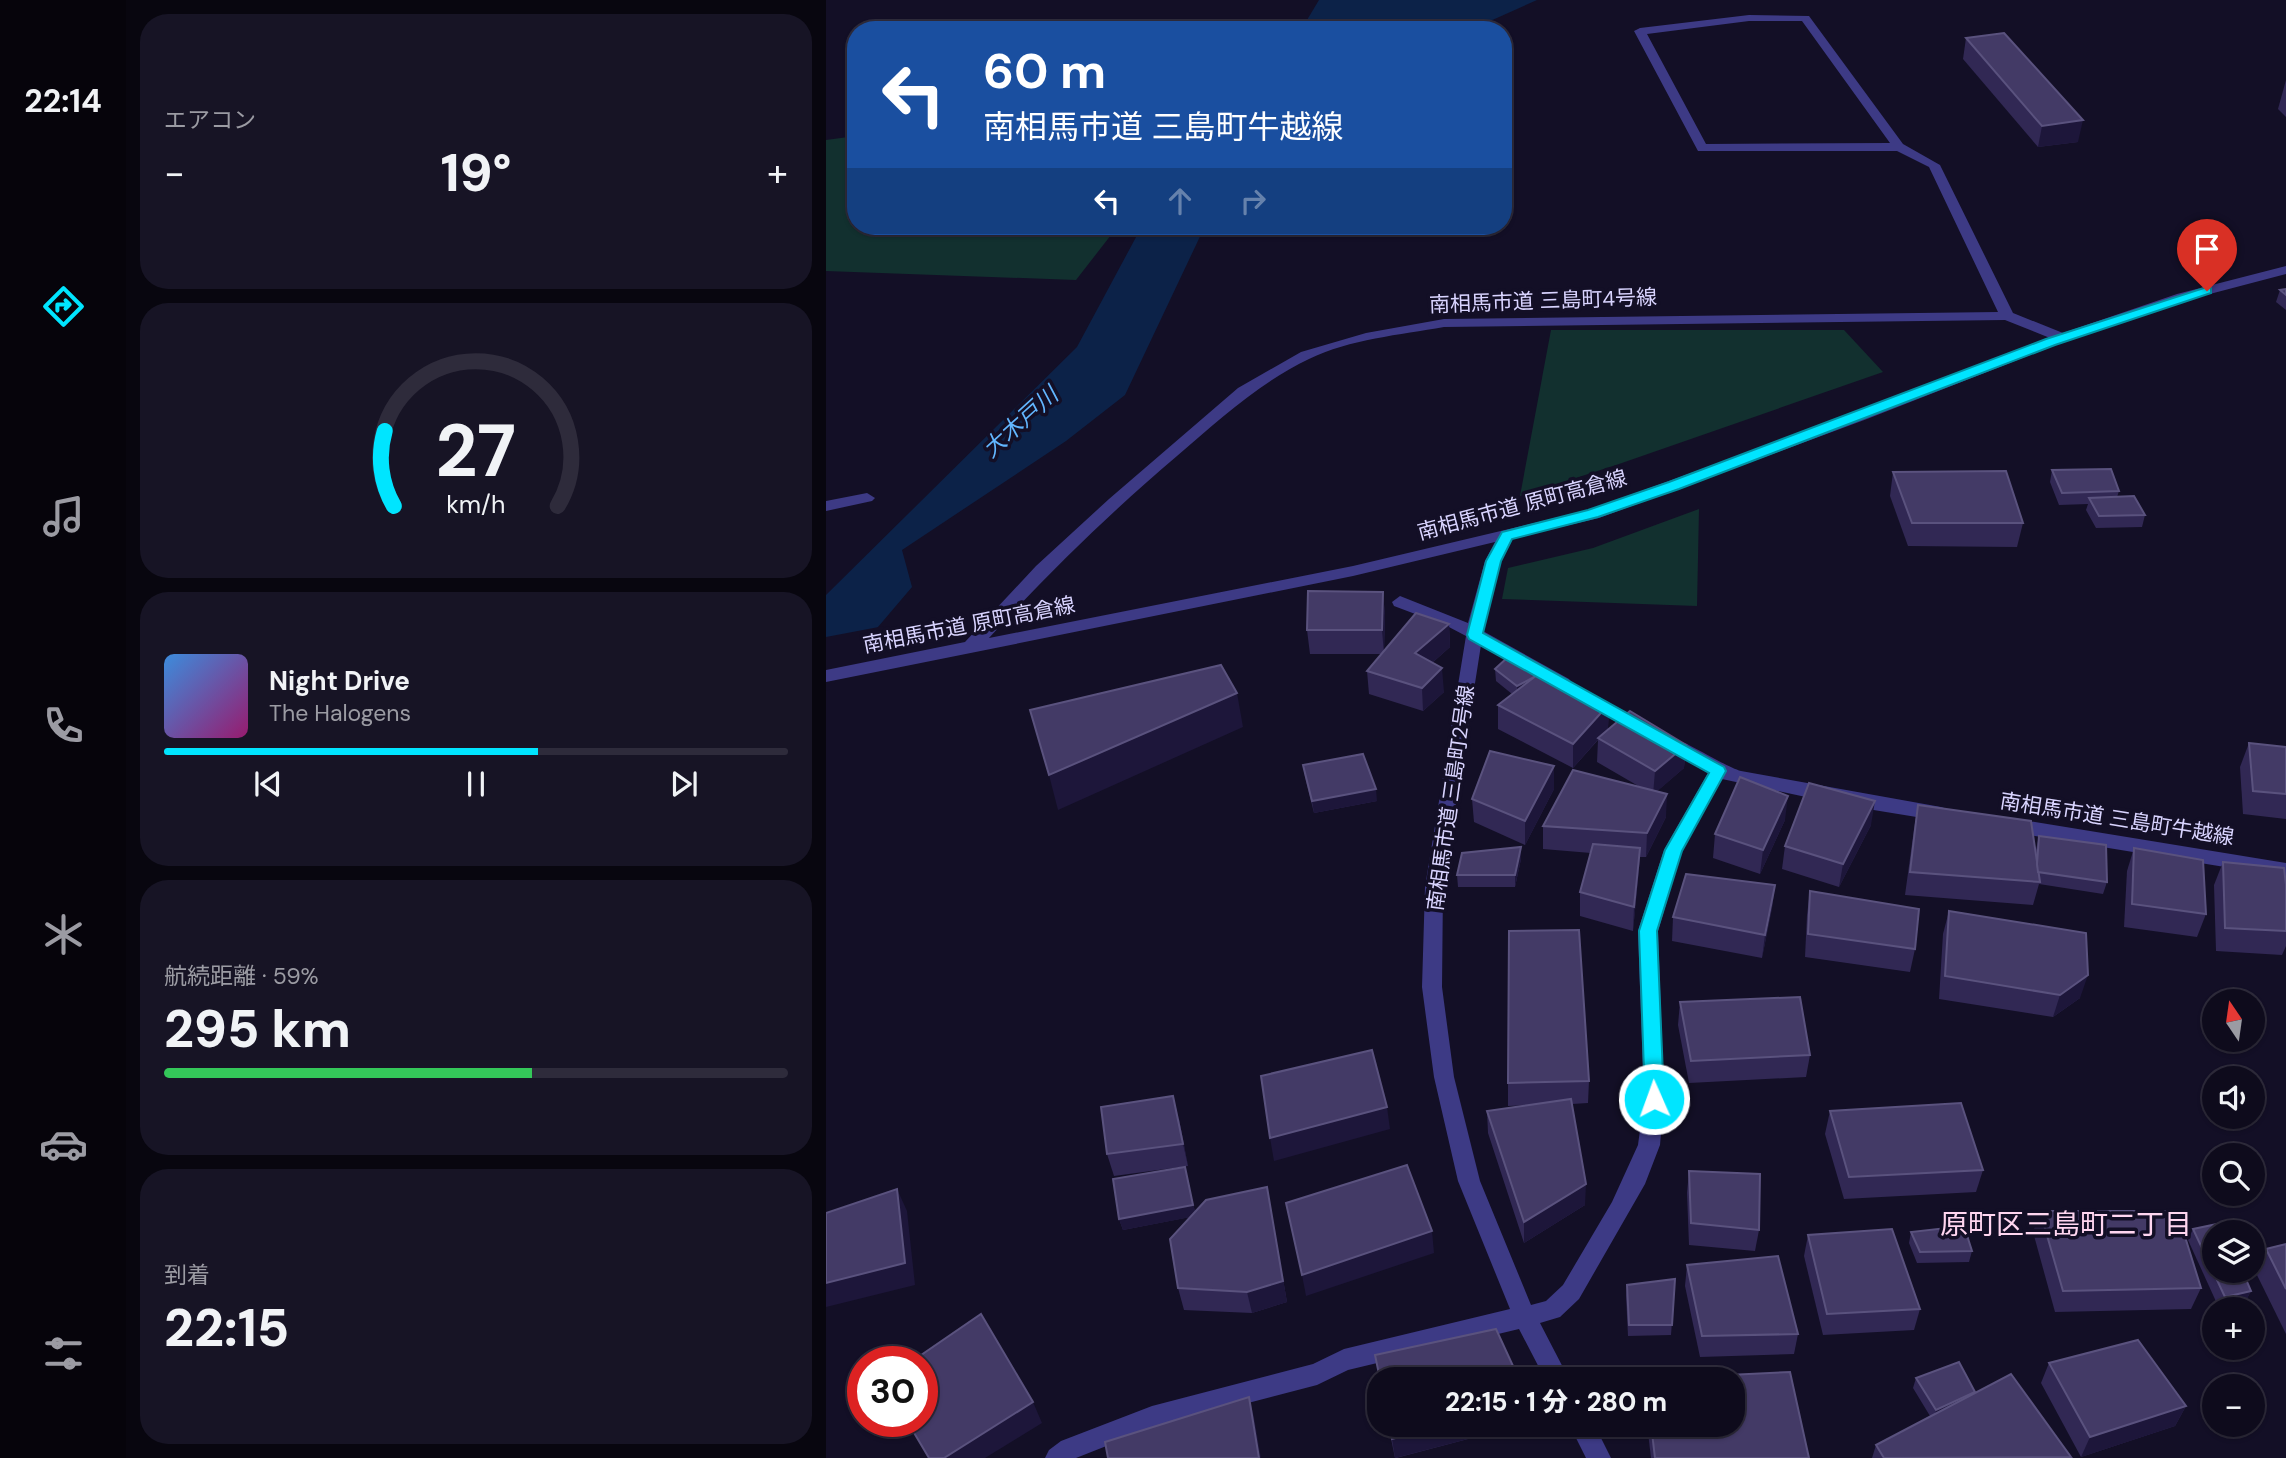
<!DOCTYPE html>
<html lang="ja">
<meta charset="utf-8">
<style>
body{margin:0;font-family:"DM Sans","Noto Sans JP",sans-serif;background:#171425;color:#f1f3f6;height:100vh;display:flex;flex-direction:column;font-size:26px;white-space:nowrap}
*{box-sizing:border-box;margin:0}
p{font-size:23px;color:#9b9ba3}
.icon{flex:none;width:38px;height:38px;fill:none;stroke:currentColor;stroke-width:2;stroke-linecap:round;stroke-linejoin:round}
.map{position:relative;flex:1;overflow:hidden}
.sheet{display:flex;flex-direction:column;gap:14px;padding:14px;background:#08060f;width:700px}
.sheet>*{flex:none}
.top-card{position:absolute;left:21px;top:21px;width:665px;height:214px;border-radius:28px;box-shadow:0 2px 5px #0004,0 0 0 2px #2e2b3b;background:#1a4fa0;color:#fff;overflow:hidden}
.needle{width:46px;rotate:347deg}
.buttons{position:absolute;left:1376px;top:989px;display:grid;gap:14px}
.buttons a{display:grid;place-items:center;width:63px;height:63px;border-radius:50%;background:#0e0b1c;box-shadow:0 2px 5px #0004,0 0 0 2px #2e2b3b;font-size:35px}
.speed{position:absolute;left:21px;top:1346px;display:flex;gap:14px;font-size:35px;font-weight:700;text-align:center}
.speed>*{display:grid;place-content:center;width:91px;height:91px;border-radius:50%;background:#0e0b1c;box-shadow:0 2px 5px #0004,0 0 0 2px #2e2b3b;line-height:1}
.speed .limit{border:10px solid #d22;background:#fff;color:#111}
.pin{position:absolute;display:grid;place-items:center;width:60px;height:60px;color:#fff;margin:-72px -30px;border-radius:50% 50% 50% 0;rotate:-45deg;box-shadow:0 0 7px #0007}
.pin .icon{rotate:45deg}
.me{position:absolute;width:77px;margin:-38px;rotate:358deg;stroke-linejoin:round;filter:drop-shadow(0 0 5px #0008)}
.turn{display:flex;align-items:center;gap:24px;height:147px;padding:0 21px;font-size:32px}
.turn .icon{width:91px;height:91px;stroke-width:2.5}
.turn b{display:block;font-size:49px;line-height:60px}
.lanes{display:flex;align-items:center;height:66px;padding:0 21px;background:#0003;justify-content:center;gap:35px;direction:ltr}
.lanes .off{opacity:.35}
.big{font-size:52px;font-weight:800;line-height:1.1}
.sheet .card{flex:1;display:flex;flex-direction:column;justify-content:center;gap:10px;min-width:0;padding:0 24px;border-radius:28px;background:#171425}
.sheet .dial{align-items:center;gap:0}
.dial svg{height:182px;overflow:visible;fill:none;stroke:#2e2b3b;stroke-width:7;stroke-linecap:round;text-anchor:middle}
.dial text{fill:#f1f3f6;stroke:none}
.song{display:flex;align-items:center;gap:21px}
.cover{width:84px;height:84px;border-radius:10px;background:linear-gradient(135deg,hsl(210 70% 55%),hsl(320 70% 35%))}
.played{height:7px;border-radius:4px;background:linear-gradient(90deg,#00e5ff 60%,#2e2b3b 60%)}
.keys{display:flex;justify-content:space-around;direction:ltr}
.heat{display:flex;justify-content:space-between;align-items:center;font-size:38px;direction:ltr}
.charge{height:10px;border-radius:5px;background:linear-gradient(90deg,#34c759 59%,#2e2b3b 0)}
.trip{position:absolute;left:541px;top:1367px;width:378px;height:70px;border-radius:28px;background:#0e0b1c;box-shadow:0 2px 5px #0004,0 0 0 2px #2e2b3b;font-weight:800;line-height:70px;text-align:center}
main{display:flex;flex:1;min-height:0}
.dock{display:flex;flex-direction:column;width:126px;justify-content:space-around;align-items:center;background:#06040b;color:#9b9ba3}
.dock .icon{width:49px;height:49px}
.dock .current{color:#00e5ff}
.dock b{font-size:32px;color:#f1f3f6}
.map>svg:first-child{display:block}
</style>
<main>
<nav class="dock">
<b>22:14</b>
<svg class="icon current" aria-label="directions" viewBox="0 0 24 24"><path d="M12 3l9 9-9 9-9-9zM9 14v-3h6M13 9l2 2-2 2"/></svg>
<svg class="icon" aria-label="music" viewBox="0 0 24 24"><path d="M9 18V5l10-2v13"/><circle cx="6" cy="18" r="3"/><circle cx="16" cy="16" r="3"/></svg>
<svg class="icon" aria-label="phone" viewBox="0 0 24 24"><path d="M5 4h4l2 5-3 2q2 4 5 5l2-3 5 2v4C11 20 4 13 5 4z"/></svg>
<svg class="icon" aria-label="climate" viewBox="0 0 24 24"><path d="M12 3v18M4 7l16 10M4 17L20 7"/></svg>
<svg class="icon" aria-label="car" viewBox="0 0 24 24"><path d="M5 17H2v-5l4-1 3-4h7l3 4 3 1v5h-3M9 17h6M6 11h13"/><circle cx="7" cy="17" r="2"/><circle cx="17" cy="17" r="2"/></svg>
<svg class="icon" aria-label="filters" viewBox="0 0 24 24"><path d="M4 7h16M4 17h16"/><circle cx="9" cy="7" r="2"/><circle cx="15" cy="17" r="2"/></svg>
</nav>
<section class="sheet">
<div class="card"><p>エアコン</p>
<div class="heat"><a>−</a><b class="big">19°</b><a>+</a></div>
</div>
<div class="card dial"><svg viewBox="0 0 100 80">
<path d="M14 69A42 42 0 1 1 86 69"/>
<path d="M14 69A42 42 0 0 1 10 36" stroke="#00e5ff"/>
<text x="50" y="56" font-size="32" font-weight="700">27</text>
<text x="50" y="72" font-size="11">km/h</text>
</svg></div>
<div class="card">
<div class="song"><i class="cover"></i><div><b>Night Drive</b><p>The Halogens</p></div></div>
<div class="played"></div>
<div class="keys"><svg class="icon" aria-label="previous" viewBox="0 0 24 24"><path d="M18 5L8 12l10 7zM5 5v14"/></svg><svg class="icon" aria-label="pause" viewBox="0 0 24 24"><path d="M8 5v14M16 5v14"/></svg><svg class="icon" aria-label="next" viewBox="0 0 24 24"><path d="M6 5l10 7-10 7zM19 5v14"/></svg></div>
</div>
<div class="card"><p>航続距離 · 59%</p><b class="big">295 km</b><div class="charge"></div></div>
<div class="card"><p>到着</p><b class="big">22:15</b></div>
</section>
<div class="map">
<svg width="1460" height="1458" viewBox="0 0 1460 1458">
<rect width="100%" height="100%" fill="#130f26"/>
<g fill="#12302f">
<polygon points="30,136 30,226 292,226 250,280 0,271 0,140"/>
<polygon points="725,330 1018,330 1057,372 793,464 694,496"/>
<polygon points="873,509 871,606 676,599 682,568 767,548"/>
</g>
<g fill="#0c2248">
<polygon points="493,0 711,0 644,30 475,30"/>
<polygon points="316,226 379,226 299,395 240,441 76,550 86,587 0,688 0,595 251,347"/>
</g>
<polygon fill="#130f26" points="58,626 3,690 0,691 0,637"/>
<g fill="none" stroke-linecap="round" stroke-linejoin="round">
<g fill="#3d3a85" fill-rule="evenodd">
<path d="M923,15L983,16L1077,144L1114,165L1187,313L1237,333L1351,294L1460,266V274L1361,300L1230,345L1041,419L773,518L687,538L675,561L657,631L743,679L746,683L737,689L731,687L655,645L617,887L616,987L628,1077L654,1181L705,1305L720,1301L737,1285L786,1202L812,1145L818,1099L812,931L838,850L882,773L835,746L832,741L835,736C848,732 896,766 915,771L1115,807L1121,809L1124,814L1121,819L1115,821L1017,805L896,779L856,850L832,931L838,1099L834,1145L819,1184L753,1299L734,1317L714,1323L743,1379H719L693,1329L522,1370L491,1385L326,1428L250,1458H219L223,1450L235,1441L326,1406L487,1364L518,1349L684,1309L632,1181L608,1077L596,987L599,887L640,636L621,626L568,606L566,602L574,596L642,623L659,561L669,542L527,576L0,682V670L139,642L210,566L283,499L412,388L475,352L540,333L618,319L1172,312L1103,167L1071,151H872L808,31L814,28ZM923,21H976L1064,143L880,144L821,34ZM1179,320L1224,338L1031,413L763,510L527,566L163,638C222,573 284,513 351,456C393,420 433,383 483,359C524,339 574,335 618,327Z"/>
<polygon points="41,493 49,498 46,501 0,511 0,501"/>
<polygon points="761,691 822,724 825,728 822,732 810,732 755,701 752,697 755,693"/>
<polygon points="1184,818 1460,863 1460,877 1184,832 1178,830 1175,825 1178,820"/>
<polygon points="743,1424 768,1424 785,1458 760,1458"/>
</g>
</g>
<g fill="#312854">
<polygon points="1140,38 1252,142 1212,147 1137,59"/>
<polygon points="1460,80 1460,117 1452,109"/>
<polygon points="1460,289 1460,310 1450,302 1454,290"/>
<polygon points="1226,470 1293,491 1291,497 1319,515 1316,527 1270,528 1260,510 1262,504 1233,505 1224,482"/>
<polygon points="1067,472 1197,523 1191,547 1082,546 1064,496"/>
<polygon points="557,592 559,616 558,650 623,624 624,647 606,663 618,692 597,711 543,694 541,671 555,654 484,654 481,630"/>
<polygon points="669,669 710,676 783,704 782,728 776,735 860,745 858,768 831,791 840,817 820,857 814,857 807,931 754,916 754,892 765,853 717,849 717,826 814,787 771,762 772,740 747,768 672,729 672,705 686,694 670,681"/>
<polygon points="1423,743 1460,747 1460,819 1417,814 1414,767"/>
<polygon points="477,765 551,801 488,813 479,777"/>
<polygon points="728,789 699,845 648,822 646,799"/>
<polygon points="1092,805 1209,854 1213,836 1281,882 1277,894 1213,884 1207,905 1079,895 1088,829"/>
<polygon points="959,820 934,874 887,858 889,834"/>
<polygon points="1045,825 1013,887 956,869 959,846"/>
<polygon points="1308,848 1380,914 1371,937 1298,927 1301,871"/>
<polygon points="695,859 689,887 632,887 631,875"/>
<polygon points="1397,862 1460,885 1460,946 1456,955 1390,951 1388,885"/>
<polygon points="949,885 946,908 936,958 846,941 847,917"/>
<polygon points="984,891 1089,949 1084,972 979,957 981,915"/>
<polygon points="1123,911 1254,998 1227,1017 1113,999 1117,934"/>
<polygon points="854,1002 984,1055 980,1077 863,1083 852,1025"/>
<polygon points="763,1081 762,1103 746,1104 759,1205 698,1243 662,1133 661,1111 704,1105 682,1106 682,1083"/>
<polygon points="1004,1111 1157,1170 1150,1192 1018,1199 999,1134"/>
<polygon points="353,1119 362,1166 288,1176 281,1154"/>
<polygon points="359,1167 369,1212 441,1187 461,1302 426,1313 358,1310 352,1288 364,1217 297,1230 293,1219"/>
<polygon points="863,1171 933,1230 929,1251 863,1245 861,1193"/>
<polygon points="1214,1211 1375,1288 1365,1309 1229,1312 1207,1232"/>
<polygon points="1367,1229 1425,1291 1419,1302 1393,1308 1362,1240"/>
<polygon points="1085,1232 1146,1251 1143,1262 1091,1263 1083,1243"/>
<polygon points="982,1235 1094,1309 1088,1330 997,1335 978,1256"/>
<polygon points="1460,1244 1460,1334 1429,1271 1440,1249"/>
<polygon points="861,1265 972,1334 968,1354 874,1357 859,1286"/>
<polygon points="849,1279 845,1335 802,1336 800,1296 801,1285"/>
<polygon points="1223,1363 1360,1406 1349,1426 1255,1457 1215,1383"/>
<polygon points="1090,1378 1149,1392 1244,1458 1046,1458 1050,1445 1104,1416 1087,1388"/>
<polygon points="562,1424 699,1424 570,1458 569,1458"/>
<polygon points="821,1424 906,1424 983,1458 825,1458"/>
</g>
<g fill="#1d163a">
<polygon points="1257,120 1252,142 1212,147 1216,126"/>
<polygon points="557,592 559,616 558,654 556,630"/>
<polygon points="623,624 624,647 591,676 589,653"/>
<polygon points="616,668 618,692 597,711 596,688"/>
<polygon points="711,676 691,698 691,686"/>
<polygon points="411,693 417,727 232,810 223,775"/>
<polygon points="783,704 782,728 747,768 747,744"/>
<polygon points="860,745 858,768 827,795 829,771"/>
<polygon points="728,766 728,789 699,845 699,821"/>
<polygon points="550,789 551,801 488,813 486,801"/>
<polygon points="841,794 840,817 820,857 821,833"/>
<polygon points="962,796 959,820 934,874 937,850"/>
<polygon points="1049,801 1045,825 1013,887 1017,864"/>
<polygon points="695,847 695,859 689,887 689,875"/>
<polygon points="814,848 813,871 807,931 808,907"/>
<polygon points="949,885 946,908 936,958 939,935"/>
<polygon points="1262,975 1254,998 1227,1017 1234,995"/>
<polygon points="347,1096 353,1119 362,1166 357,1144"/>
<polygon points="561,1107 564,1129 448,1161 444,1138"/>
<polygon points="359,1167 370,1216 297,1230 293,1219"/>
<polygon points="760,1184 759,1205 698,1243 698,1222"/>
<polygon points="441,1187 461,1302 426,1313 421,1292"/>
<polygon points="71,1189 81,1211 89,1285 0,1307 0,1283"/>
<polygon points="606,1231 608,1253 480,1296 476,1275"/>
<polygon points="1425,1291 1419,1302 1393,1308 1399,1297"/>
<polygon points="1149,1392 1107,1421 1110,1410"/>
<polygon points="423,1397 428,1417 435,1458 433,1458"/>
<polygon points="207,1402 216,1423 159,1458 118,1458"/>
<polygon points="1360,1406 1349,1426 1255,1457 1264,1437"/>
<polygon points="621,1424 699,1424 569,1458 566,1439"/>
</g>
<g fill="#433a66" stroke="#5a527e" stroke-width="2">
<polygon points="1178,33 1257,120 1216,126 1140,38"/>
<polygon points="1460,289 1460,295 1454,290"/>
<polygon points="1285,469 1293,491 1236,493 1226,470"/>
<polygon points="1180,471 1197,523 1086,523 1067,472"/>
<polygon points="1308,496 1319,515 1273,516 1263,498"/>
<polygon points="482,591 557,592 556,630 481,630"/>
<polygon points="590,613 623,624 589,653 616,668 596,688 541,671"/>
<polygon points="683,656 710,676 691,686 669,669"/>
<polygon points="395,665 411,693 223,775 204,710"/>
<polygon points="715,672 783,704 747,744 672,705"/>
<polygon points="804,711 860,745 829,771 772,738"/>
<polygon points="1423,743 1460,747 1460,794 1427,791"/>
<polygon points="664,751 728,766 699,821 646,799"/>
<polygon points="537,754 550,789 486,801 477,765"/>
<polygon points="747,770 841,794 821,833 717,826"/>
<polygon points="914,777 962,796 937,850 889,834"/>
<polygon points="983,783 1049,801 1017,864 959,846"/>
<polygon points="1092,805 1205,821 1214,882 1084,872"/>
<polygon points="1213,836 1280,845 1281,882 1212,872 1211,864"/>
<polygon points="767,844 814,848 808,907 754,892"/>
<polygon points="695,847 689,875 631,875 636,853"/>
<polygon points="1308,848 1377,860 1380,914 1306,904"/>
<polygon points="1397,862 1458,868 1460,885 1460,931 1399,928"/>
<polygon points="860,874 949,885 939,935 847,917"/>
<polygon points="984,891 1093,909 1089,949 982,934"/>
<polygon points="1123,911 1260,933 1262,975 1234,995 1119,976"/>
<polygon points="753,930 763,1081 682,1083 683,931"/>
<polygon points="974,997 984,1055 865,1061 854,1002"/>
<polygon points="546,1050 561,1107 444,1138 435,1076"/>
<polygon points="347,1096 357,1144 281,1154 275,1107"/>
<polygon points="745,1099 760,1184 698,1222 661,1111"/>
<polygon points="1135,1103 1157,1170 1023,1177 1004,1111"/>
<polygon points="581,1165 606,1231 476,1275 460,1203"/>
<polygon points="359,1167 367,1205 293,1219 287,1179"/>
<polygon points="863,1171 934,1174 933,1230 865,1223"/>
<polygon points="441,1187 457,1281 421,1292 352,1288 344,1239 380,1200"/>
<polygon points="71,1189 79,1263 0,1283 0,1213"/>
<polygon points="1214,1211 1351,1211 1375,1288 1237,1291"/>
<polygon points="1396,1223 1400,1232 1388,1232 1388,1270 1416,1270 1425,1291 1399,1297 1367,1229"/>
<polygon points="1138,1226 1146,1251 1094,1252 1085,1232"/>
<polygon points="1066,1229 1094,1309 1001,1314 982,1235"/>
<polygon points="1460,1244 1460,1289 1440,1249"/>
<polygon points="952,1256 972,1334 876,1336 861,1265"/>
<polygon points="849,1279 846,1325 803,1325 801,1285"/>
<polygon points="155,1314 207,1402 118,1458 103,1458 81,1421 96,1421 96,1362 85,1362"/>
<polygon points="670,1329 693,1379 554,1379 549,1355"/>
<polygon points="1312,1340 1360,1406 1264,1437 1223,1363"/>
<polygon points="1133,1362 1149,1392 1110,1410 1090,1378"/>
<polygon points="964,1372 983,1458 829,1458 825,1424 906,1424 906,1379 819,1379"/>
<polygon points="1185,1374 1245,1457 1058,1458 1050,1445"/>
<polygon points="423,1397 433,1458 282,1458 279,1442"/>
<polygon points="563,1424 621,1424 566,1439"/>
</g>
<polygon fill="#00e5ff" stroke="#0095a6" stroke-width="2" points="1381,287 1385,288 1385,293 1229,345 853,489 772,517 686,539 675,561 657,633 898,767 900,771 856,851 831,931 838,1099 835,1105 828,1107 822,1105 819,1099 813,931 839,850 883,773 643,639 641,635 660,561 676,532 762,510 843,482 1220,339"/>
<g text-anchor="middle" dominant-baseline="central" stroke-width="7" stroke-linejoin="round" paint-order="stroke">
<g font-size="21" fill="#d9d4ff" stroke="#130f26">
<text transform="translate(717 301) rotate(-2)">南相馬市道 三島町4号線</text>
<text transform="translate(696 505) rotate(-15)">南相馬市道 原町高倉線</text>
<text transform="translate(143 625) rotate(-11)">南相馬市道 原町高倉線</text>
<text transform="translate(625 798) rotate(-82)">南相馬市道 三島町2号線</text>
<text transform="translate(1291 819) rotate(9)">南相馬市道 三島町牛越線</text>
</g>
<g font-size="23" font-style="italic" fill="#62b6ff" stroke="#130f26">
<text transform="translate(194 422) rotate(-42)">大木戸川</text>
</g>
<g font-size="28" fill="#ffd6f0" stroke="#130f26">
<text x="1240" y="1224">原町区三島町二丁目</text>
</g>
</g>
</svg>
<div class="buttons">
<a><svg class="needle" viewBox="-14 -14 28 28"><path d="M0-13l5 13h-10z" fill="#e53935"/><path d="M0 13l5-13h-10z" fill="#9b9ba3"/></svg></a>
<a><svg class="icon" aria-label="sound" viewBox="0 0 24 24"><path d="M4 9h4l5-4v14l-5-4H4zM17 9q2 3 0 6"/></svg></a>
<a><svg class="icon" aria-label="search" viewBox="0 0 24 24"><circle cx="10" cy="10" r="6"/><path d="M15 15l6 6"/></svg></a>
<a><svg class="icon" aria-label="layers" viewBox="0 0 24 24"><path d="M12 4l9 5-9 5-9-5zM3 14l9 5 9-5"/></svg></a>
<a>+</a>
<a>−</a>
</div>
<div class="speed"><div class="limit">30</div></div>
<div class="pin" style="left:1381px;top:291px;background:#d93025"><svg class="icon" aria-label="arrive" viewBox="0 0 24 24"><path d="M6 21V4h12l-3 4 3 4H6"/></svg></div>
<svg class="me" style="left:828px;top:1099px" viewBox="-20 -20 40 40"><circle r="17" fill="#00e5ff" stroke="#fff" stroke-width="3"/><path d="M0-11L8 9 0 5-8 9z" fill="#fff"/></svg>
<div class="trip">22:15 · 1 分 · 280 m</div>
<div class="top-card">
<div class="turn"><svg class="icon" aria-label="left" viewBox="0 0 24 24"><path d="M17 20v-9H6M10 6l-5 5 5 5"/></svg><div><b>60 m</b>南相馬市道 三島町牛越線</div></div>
<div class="lanes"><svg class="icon" aria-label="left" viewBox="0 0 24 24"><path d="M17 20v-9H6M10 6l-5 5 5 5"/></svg><svg class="icon off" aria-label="ahead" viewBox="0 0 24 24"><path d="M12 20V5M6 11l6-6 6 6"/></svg><svg class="icon off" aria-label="right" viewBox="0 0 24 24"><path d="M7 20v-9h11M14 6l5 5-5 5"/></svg></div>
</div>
</div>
</main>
